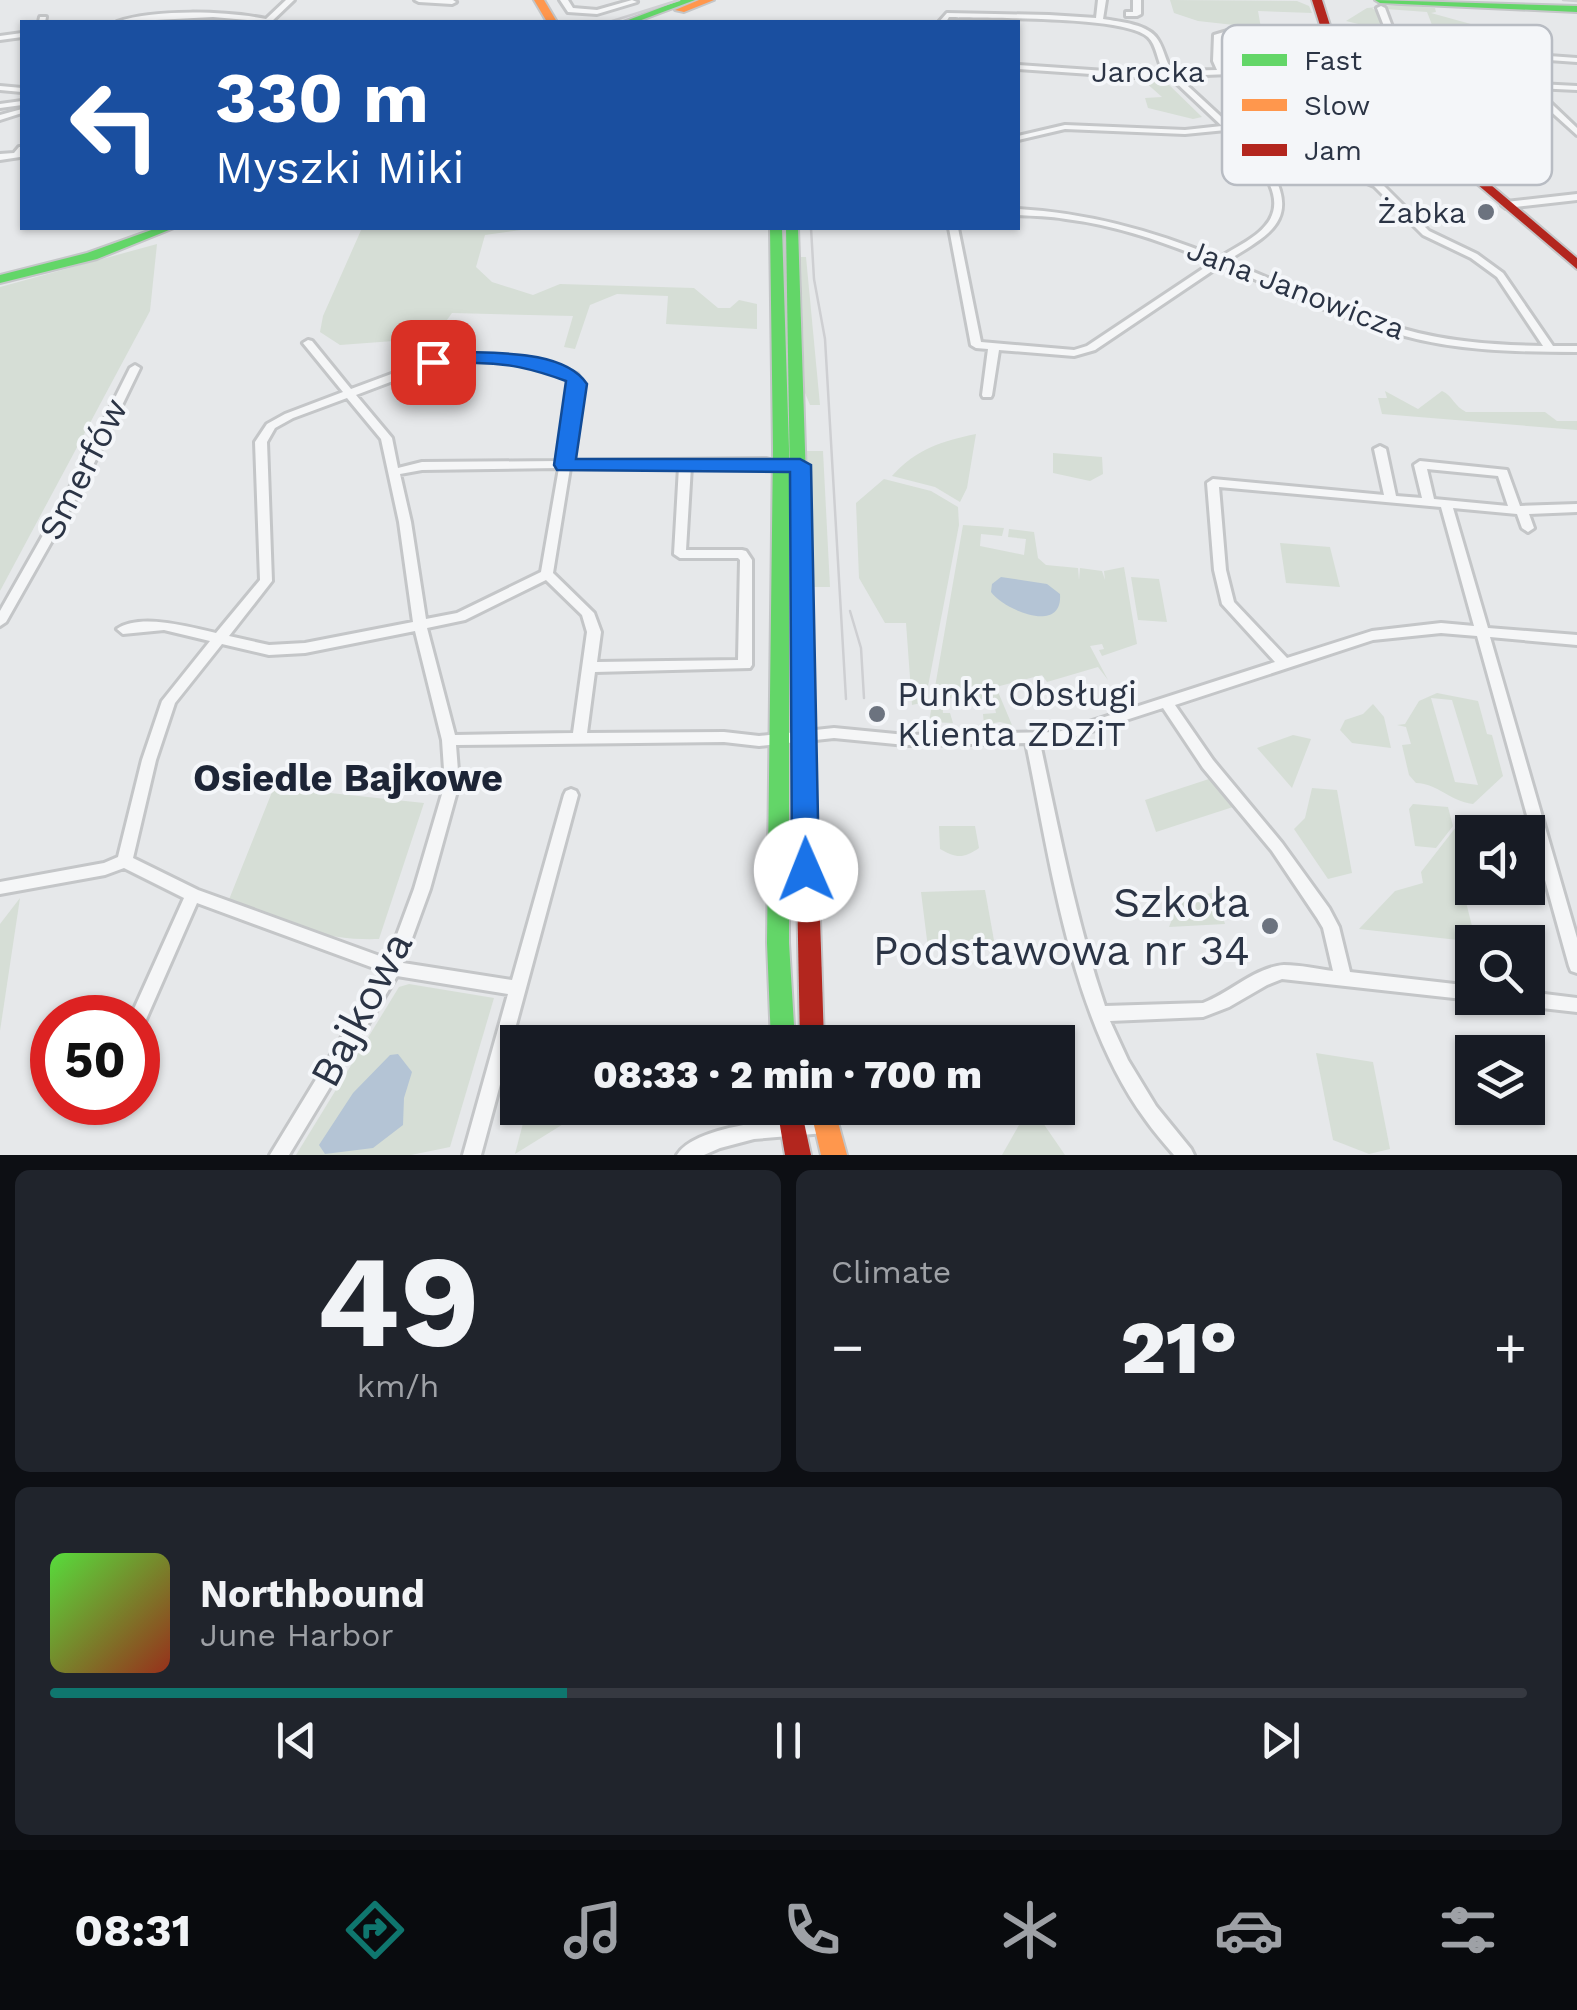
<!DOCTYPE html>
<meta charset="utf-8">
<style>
body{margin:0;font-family:"Work Sans",sans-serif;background:#20242c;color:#f1f3f6;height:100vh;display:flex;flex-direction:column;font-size:38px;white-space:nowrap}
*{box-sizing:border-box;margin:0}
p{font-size:32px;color:#9ea1a6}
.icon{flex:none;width:55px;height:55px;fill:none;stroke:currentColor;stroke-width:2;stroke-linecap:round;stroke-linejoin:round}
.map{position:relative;height:1155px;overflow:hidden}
.details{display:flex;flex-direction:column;gap:15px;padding:15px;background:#0d0f14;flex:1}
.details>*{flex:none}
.top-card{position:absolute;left:20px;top:20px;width:1000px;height:210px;border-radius:0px;box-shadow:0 2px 8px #0004;background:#1a4fa0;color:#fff;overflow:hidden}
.buttons{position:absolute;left:1455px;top:815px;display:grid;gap:20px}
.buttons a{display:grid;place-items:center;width:90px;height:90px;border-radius:0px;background:#171b24;box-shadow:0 2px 8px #0004;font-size:50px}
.speed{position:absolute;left:30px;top:995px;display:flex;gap:20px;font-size:50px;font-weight:700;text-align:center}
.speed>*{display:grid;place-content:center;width:130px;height:130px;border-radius:50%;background:#171b24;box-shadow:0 2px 8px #0004;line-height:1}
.speed .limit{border:15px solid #d22;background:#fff;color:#111}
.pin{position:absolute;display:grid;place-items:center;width:85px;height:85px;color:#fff;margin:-42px;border-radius:20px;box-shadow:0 5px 15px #0006}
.me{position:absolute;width:110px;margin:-55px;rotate:359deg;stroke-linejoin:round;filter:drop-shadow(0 0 8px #0008)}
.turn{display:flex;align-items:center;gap:35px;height:210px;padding:0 30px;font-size:45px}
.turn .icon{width:130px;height:130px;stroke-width:2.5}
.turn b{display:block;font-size:70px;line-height:85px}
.big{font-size:75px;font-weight:800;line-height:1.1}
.details .widget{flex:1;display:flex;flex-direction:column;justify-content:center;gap:15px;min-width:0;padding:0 35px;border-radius:15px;background:#20242c}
.details .dial{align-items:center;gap:0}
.dial b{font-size:130px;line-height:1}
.song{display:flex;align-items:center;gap:30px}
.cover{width:120px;height:120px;border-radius:15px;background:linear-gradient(135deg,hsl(110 70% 55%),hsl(10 70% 35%))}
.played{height:10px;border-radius:5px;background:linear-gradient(90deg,#0f766e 35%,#363941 35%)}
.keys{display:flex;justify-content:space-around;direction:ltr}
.heat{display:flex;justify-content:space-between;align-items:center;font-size:55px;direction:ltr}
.details .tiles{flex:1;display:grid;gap:15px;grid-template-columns:1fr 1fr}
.widget:last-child{grid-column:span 2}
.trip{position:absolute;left:500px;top:1025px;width:575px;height:100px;border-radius:0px;background:#171b24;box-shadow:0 2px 8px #0004;font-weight:800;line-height:100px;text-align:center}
.menu{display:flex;height:160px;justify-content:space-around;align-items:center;background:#090b0e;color:#9ea1a6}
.menu .icon{width:70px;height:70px}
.menu .current{color:#0f766e}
.menu b{font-size:45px;color:#f1f3f6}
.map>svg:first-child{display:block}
</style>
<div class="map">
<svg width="1577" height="1155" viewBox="0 0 1577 1155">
<rect width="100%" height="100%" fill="#e6e8ea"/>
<g fill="#d6ded6" fill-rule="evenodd">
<polygon points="1170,0 1297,1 1309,6 1312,13 1258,11 1261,28 1198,21 1174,13"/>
<polygon points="1399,5 1435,8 1436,12 1431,13 1478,26 1434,30 1427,12 1372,8 1381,15 1391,44 1371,40 1366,26 1346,21 1367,8"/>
<polygon points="1164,80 1202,117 1193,119 1148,108 1145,98 1162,97 1144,81"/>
<polygon points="362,228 536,228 485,235 476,267 492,282 533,295 560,284 694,288 718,308 730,308 739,300 757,304 757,329 666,324 668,296 617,294 590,305 575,349 564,347 573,316 452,313 434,338 340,345 320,332 323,316"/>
<polygon points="157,244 150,311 0,591 0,287"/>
<polygon points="801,257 806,257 820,405 810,405 805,393"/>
<path d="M1385,391L1418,409L1442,391C1453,396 1454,406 1466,412H1545L1557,421H1577V430L1382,414L1378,398H1387Z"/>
<path d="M976,434L967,488L960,502L935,487L892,476C916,449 942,441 976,434Z"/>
<polygon points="806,451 823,451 830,587 809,587"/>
<polygon points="1053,453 1102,457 1103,474 1090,481 1053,473"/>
<polygon points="884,479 931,491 958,507 959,525 925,702 912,705 906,623 885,623 859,578 856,503"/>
<polygon points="963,525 1004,528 1002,536 981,534 980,546 1024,555 1026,539 1008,537 1009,529 1034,532 1038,558 1046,565 1078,568 1079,580 1080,568 1102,571 1105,580 1104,571 1124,567 1137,644 1102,656 1099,650 1104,649 1102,644 1090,646 1108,680 1098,667 1047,682 1042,675 996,687 1012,725 1000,722 984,725 983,714 996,713 993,699 942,698 943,713 950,713 953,723 929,722"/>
<polygon points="1280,543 1330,547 1340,587 1286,583"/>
<polygon points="1131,577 1159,579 1167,622 1138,620"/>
<path d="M1437,693L1478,701L1487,734L1492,735L1503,776L1473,804C1449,801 1439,784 1416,783L1409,775L1402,745L1411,744L1406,727L1397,725L1405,724L1419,701ZM1431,698L1452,700L1478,785L1455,782Z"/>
<polygon points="1373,704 1384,717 1391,748 1352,743 1340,730 1345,720 1363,714"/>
<polygon points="1293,735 1311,739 1292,788 1257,748"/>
<polygon points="1212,778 1233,807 1156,832 1145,800"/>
<path d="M274,787L424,803L379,939C320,941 282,923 228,902Z"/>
<polygon points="1312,788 1337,790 1352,873 1328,879 1294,829 1305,818"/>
<polygon points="1413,804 1448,807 1453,826 1436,848 1415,846 1409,809"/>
<path d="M939,826H975L979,848C963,859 956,858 940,849Z"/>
<polygon points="1456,827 1474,897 1465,898 1476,942 1359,929 1395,891 1423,883 1421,872"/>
<polygon points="985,890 995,946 928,948 921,892"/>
<polygon points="1215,892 1225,924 1169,927 1179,901"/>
<polygon points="20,898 0,1031 0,924"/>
<polygon points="409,984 494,998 450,1147 411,1155 296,1155 399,987"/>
<polygon points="1316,1053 1373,1062 1390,1149 1369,1154 1333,1140"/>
<polygon points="527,1108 589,1108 515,1154"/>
<polygon points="1043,1123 1065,1155 1002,1155 1019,1125"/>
</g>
<g fill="#b4c4d5">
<path d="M1001,577L1047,584L1060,594C1063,635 1004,610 991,592L992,584Z"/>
<polygon points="398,1054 412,1072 404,1098 403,1125 373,1148 325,1154 319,1145 353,1093 390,1055"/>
</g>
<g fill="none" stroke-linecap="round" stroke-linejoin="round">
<defs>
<g id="street">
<path d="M286,0H294L271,22L213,17L117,22C154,9 226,11 266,19Z"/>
<polygon points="415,0 453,0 456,2 452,4 419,2"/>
<polygon points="560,0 568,0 573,8 597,10 632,0 637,2 597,14 568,12"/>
<path d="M1098,0H1106L1103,19C1120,22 1149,24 1158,40C1165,51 1165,62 1173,71L1217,70L1213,61L1214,35L1231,30L1270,39L1266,41L1231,34L1222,36L1221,61L1224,70L1370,65L1429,69L1503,82L1577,86V90L1535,88L1577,128V135L1525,88L1503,86L1429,73L1370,69L1177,76L1230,125L1383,111V115H1380L1235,130L1271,171L1341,165L1380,182L1429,231L1477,254L1503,273L1553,346H1577V352C1518,352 1458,351 1401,335C1339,319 1280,289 1221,265L1095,350L1074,356L999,350L992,395L991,397H983L982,395L988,349L976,348L971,345L949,228H958L981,342L1074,350L1087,346L1213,262C1166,243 1117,225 1066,219C1050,216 1034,216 1018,215V209C1088,213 1154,231 1219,258C1234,248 1255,239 1266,225C1293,193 1247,152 1226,130L1185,134L1065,129L1018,140V136L1065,125L1185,130L1222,126L1169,76L1135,77L1018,69V65L1135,73L1164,72C1157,62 1157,45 1148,37C1123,15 987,19 949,17L946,22H939L947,13L1049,15L1096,18ZM1340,171L1374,186L1423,235L1471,258L1497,277L1543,346C1496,345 1448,342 1403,329C1342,313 1285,284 1227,261C1262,238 1299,224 1274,176Z"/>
<polygon points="1133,0 1141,0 1141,14 1137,16 1126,16 1126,12 1133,12"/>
<polygon points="1381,6 1385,8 1397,40 1448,49 1577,58 1577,62 1448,53 1391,44 1377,8"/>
<polygon points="40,17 46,17 45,22 39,22"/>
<polygon points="22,33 22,37 0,40 0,36"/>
<polygon points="0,86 22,88 22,92 0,90"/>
<polygon points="22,101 22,105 0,108 0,104"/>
<polygon points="22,109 22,113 0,120 0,115"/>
<polygon points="19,147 22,147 22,154 20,157 0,160 0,154 14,153"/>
<polygon points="1577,194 1577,200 1506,208 1502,205 1506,202"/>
<path d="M308,340L312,341L351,389L429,360L468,354L526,357L577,374L583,384L571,461L766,459L785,464L787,466L781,470L766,465L691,466L686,550H742L746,551L752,560V665L750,668L595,672L587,733L724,732L759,736L834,728L906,735L1058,732L1275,662L1222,604L1214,570L1207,483L1213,479L1384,495L1374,449L1380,446L1386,449L1396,496L1422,498L1414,465L1420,461L1507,470L1520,506L1577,504V512L1529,514L1534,528L1528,532L1522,528L1517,514L1453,508L1488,628L1577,635V645L1490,637L1577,938V973L1571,971L1569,966L1477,636L1441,633L1373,640L1175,705L1213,760L1282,843L1329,908L1339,927L1350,972L1472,986V998H1478L1472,1000L1282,979L1267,985L1229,1007L1203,1017L1110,1021L1128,1060L1156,1106L1191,1149L1194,1155H1174C1164,1143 1154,1132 1145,1119C1071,1018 1051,864 1026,743L906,745L834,738L759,746L724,742L456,745L459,784L430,889L403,963L512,980L564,795L566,791L571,789L576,791L578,795L481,1155H463L508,994L397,976L289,1155H270L382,971L197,903L144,1024L138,1026V1018H130L184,898L124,868L105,875L0,894V882L104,863L118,857L142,760L162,701L210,641L164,630L123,634L117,629C140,613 189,627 216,633L260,580L255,442L267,424L285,414L343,392L303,343ZM468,360L521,362L569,378L573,384L560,461L422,462L398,468L392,438L356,395L435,365ZM347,398L381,439L399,522L413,622L305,643L269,645L229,636L272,581L267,442L275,428L293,418ZM679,467L674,554L680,558H738L740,560L738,660L597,662L601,632L594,613L553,573L570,468ZM559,468L541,572L457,613L426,619L411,522L400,474L422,470ZM1427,469L1498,476L1508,506L1434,499ZM1219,487L1441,507L1474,626L1441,623L1372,631L1287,658L1234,602L1226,570ZM546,580L582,615L587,632L573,733L455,735L427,628L465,620ZM415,631L442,740L445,784L414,889L388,959L198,890L133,858L156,760L175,703L222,644L269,655L305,653ZM1163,708L1203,768L1272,851L1317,918L1323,928L1333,971C1318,969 1300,965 1284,965C1255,967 1230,993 1203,1003L1105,1006C1076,920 1059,831 1040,743L1058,742Z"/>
<polygon points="135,365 140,368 84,484 6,622 0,626 0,611 72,484 130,368"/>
<polygon points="1528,992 1577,998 1577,1012 1516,1005 1510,1003 1508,998 1528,998"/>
<path d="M825,1117L831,1119L834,1125L831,1131L825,1133L754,1139L720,1148L704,1155H677C696,1124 791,1118 825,1117Z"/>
</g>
<g id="fast">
<polygon points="681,0 695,0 636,22 623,22"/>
<polygon points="1375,0 1577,6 1577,12 1380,3"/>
<polygon points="157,228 174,228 97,259 0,283 0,275 87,253"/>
<polygon points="770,228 782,228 789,449 789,943 795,1042 771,1042 767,943 773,449"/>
<polygon points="786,228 798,228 814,734 811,739 797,739 794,734"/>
</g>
<g id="slow">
<polygon points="534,0 544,0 557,22 547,22"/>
<polygon points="699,0 714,0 684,12 675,10"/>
<polygon points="810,1108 834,1108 847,1155 821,1155"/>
</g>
<g id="jam">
<polygon points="1312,0 1322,0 1335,41 1358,72 1577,258 1577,269 1350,76 1325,41"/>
<polygon points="804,727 811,729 814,734 824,1042 800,1042 794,734 797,729"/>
<polygon points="777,1108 801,1108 811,1155 785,1155"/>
</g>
</defs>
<use href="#street" stroke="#c4c6c8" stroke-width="6"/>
<use href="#fast" stroke="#c4c6c8" stroke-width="4"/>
<use href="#slow" stroke="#c4c6c8" stroke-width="4"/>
<use href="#jam" stroke="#c4c6c8" stroke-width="4"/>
<use href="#street" fill="#f5f6f7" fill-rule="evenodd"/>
<use href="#fast" fill="#63d668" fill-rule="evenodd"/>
<use href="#slow" fill="#ff974d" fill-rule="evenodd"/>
<use href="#jam" fill="#b3261e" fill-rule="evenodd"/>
<g stroke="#cecfd2" stroke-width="2.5">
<polyline points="1563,0 1577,1"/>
<polyline points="609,22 679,0"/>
<polyline points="811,228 814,279 825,339 846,699"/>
<polyline points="850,611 861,648 864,698"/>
</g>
</g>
<path fill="#1a73e8" stroke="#114b97" stroke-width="2.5" d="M468,352C503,353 566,352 587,384L576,459H800L811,465L819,870L815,878L806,881L796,878L792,870L790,472L557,470L554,465L566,381C533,369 505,362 470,363C454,363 436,372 423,362L433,356Z"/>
<g fill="#6c737f" stroke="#f4f6f9" stroke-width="4">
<circle cx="1486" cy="212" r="10"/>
<circle cx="877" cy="714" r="10"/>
<circle cx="1270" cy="926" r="10"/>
</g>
<g text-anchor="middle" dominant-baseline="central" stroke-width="8" stroke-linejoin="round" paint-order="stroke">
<g font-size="30" fill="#2b3445" stroke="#f4f6f9">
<text x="1148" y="71">Jarocka</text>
<text transform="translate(1296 289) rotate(21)">Jana Janowicza</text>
</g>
<g font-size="30" fill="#2b3445" stroke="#f4f6f9" text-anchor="end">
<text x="1466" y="212">Żabka</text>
</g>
<g font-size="35" fill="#2b3445" stroke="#f4f6f9">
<text transform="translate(83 469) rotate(-63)">Smerfów</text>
</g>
<g font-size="35" fill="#2b3445" stroke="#f4f6f9" text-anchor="start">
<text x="897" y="694">Punkt Obsługi<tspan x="897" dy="40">Klienta ZDZiT</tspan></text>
</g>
<g font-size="38" font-weight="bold" fill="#1d2536" stroke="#f4f6f9">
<text x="348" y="778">Osiedle Bajkowe</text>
</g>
<g font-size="42" fill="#2b3445" stroke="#f4f6f9" text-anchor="end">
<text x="1250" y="902">Szkoła<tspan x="1250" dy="48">Podstawowa nr 34</tspan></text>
</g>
<g font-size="42" fill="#2b3445" stroke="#f4f6f9">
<text transform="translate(361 1009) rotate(-62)">Bajkowa</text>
</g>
</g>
<rect x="1222" y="25" width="330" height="160" rx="15" fill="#f4f6f9" stroke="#b8bcc3" stroke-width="2.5"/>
<rect x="1242" y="54" width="45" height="12" fill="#63d668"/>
<rect x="1242" y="99" width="45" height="12" fill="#ff974d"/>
<rect x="1242" y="144" width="45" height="12" fill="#b3261e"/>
<g font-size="28" fill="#2b3445">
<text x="1304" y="70">Fast</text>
<text x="1304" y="115">Slow</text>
<text x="1304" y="160">Jam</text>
</g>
</svg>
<div class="buttons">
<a><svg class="icon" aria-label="sound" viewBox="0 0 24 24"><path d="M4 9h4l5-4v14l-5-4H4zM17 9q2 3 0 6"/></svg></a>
<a><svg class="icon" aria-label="search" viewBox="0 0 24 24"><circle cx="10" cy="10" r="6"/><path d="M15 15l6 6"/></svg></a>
<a><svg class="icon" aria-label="layers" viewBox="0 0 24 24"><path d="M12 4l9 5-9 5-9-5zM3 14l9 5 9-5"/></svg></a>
</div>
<div class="speed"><div class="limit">50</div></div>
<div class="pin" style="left:433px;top:362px;background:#d93025"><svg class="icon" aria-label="arrive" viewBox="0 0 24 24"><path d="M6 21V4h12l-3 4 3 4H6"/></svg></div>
<svg class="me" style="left:806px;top:870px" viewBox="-20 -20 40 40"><circle r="19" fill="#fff"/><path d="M0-13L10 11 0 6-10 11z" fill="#1a73e8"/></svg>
<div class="trip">08:33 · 2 min · 700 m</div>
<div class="top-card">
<div class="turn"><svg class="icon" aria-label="left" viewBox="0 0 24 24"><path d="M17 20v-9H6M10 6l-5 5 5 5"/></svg><div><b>330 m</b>Myszki Miki</div></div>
</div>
</div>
<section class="details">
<div class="tiles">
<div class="widget dial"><b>49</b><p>km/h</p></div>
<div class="widget"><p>Climate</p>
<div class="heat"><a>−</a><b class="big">21°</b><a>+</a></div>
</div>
<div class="widget">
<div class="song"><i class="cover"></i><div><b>Northbound</b><p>June Harbor</p></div></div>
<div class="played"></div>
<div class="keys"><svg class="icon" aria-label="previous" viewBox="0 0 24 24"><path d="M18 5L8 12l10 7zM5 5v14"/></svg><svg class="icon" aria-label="pause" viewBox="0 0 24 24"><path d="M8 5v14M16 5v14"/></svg><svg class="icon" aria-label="next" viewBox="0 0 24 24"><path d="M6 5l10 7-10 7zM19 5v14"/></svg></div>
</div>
</div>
</section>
<nav class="menu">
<b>08:31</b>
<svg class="icon current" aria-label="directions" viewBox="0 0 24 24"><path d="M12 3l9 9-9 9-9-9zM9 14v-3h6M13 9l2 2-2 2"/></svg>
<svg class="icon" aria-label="music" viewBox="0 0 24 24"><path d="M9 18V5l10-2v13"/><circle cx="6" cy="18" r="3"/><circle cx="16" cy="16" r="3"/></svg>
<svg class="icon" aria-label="phone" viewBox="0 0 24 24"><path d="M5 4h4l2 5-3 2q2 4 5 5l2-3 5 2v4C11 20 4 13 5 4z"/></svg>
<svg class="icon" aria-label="climate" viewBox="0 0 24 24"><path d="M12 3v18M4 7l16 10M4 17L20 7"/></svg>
<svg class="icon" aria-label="car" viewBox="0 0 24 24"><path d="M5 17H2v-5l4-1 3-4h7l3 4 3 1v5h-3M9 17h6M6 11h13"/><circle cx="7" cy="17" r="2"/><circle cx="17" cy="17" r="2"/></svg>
<svg class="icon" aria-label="filters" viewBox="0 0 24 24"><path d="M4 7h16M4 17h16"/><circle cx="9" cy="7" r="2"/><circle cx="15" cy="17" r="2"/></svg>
</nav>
